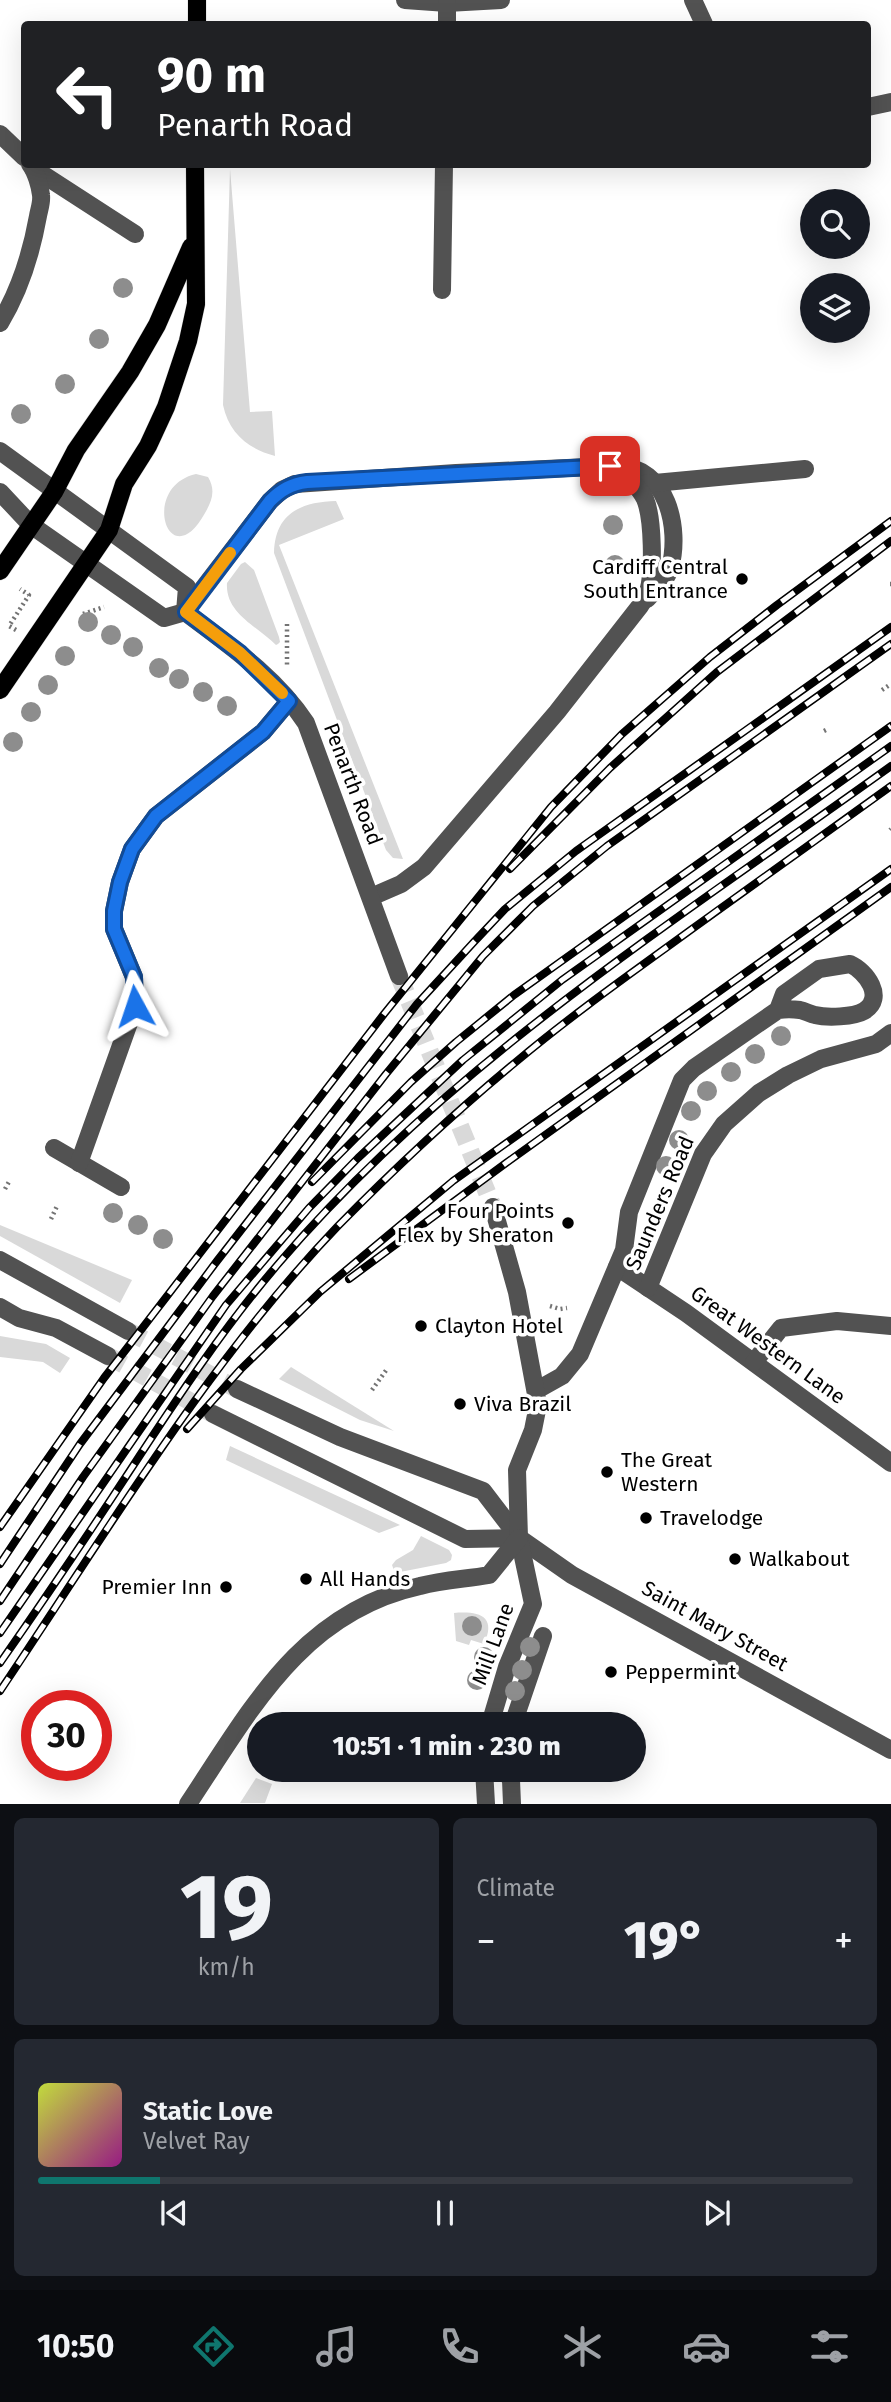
<!DOCTYPE html>
<meta charset="utf-8">
<style>
body{margin:0;font-family:"Fira Sans",sans-serif;background:#242831;color:#f1f3f6;height:100vh;display:flex;flex-direction:column;font-size:26px;white-space:nowrap}
*{box-sizing:border-box;margin:0}
p{font-size:23px;color:#9ea1a6}
.icon{flex:none;width:38px;height:38px;fill:none;stroke:currentColor;stroke-width:2;stroke-linecap:round;stroke-linejoin:round}
.map{position:relative;height:1804px;overflow:hidden}
.drawer{display:flex;flex-direction:column;gap:14px;padding:14px;background:#0d0f14;flex:1}
.drawer>*{flex:none}
.hud{position:absolute;left:21px;top:21px;width:850px;height:147px;border-radius:7px;box-shadow:0 7px 28px #0002;background:#202124;color:#fff;overflow:hidden}
.fabs{position:absolute;left:800px;top:189px;display:grid;gap:14px}
.fabs a{display:grid;place-items:center;width:70px;height:70px;border-radius:50%;background:#171b24;box-shadow:0 7px 28px #0002;font-size:35px}
.speed{position:absolute;left:21px;top:1690px;display:flex;gap:14px;font-size:35px;font-weight:700;text-align:center}
.speed>*{display:grid;place-content:center;width:91px;height:91px;border-radius:50%;background:#171b24;box-shadow:0 7px 28px #0002;line-height:1}
.speed .limit{border:10px solid #d22;background:#fff;color:#111}
.pin{position:absolute;display:grid;place-items:center;width:60px;height:60px;color:#fff;margin:-30px;border-radius:14px;box-shadow:0 4px 10px #0006}
.me{position:absolute;width:77px;margin:-38px;rotate:355deg;stroke-linejoin:round;filter:drop-shadow(0 0 5px #0008)}
.turn{display:flex;align-items:center;gap:24px;height:147px;padding:0 21px;font-size:32px}
.turn .icon{width:91px;height:91px;stroke-width:2.5}
.turn b{display:block;font-size:49px;line-height:60px}
.big{font-size:52px;font-weight:800;line-height:1.1}
.drawer .card{flex:1;display:flex;flex-direction:column;justify-content:center;gap:10px;min-width:0;padding:0 24px;border-radius:10px;background:#242831}
.drawer .dial{align-items:center;gap:0}
.dial b{font-size:91px;line-height:1}
.song{display:flex;align-items:center;gap:21px}
.cover{width:84px;height:84px;border-radius:10px;background:linear-gradient(135deg,hsl(70 70% 55%),hsl(310 70% 35%))}
.played{height:7px;border-radius:4px;background:linear-gradient(90deg,#0f766e 15%,#363941 15%)}
.keys{display:flex;justify-content:space-around;direction:ltr}
.heat{display:flex;justify-content:space-between;align-items:center;font-size:38px;direction:ltr}
.drawer .tiles{flex:1;display:grid;gap:14px;grid-template-columns:1fr 1fr}
.card:last-child{grid-column:span 2}
.trip{position:absolute;left:247px;top:1712px;width:399px;height:70px;border-radius:35px;background:#171b24;box-shadow:0 7px 28px #0002;font-weight:800;line-height:70px;text-align:center}
.dock{display:flex;height:112px;justify-content:space-around;align-items:center;background:#090b0e;color:#9ea1a6}
.dock .icon{width:49px;height:49px}
.dock .on{color:#0f766e}
.dock b{font-size:32px;color:#f1f3f6}
.map>svg:first-child{display:block}
</style>
<div class="map">
<svg width="891" height="1804" viewBox="0 0 891 1804">
<rect width="100%" height="100%" fill="#fff"/>
<g fill="#d9d9d9">
<path d="M230,169L250,412L272,411L275,456C248,449 229,433 223,405Z"/>
<path d="M196,474L208,477C216,490 212,501 205,513C169,578 139,487 196,474Z"/>
<path d="M336,501L344,519L279,545L403,859L393,858L386,850L274,553C275,513 301,502 336,501Z"/>
<path d="M245,562L254,570L279,637L280,642L278,644L276,645C257,626 225,613 227,583L241,564Z"/>
<polygon points="0,1225 132,1280 120,1303 0,1236"/>
<polygon points="0,1336 46,1344 70,1358 60,1373 43,1362 0,1357"/>
<polygon points="291,1367 394,1431 360,1420 279,1379"/>
<polygon points="230,1446 400,1525 379,1533 226,1460"/>
<polygon points="421,1536 449,1550 452,1555 451,1560 446,1563 395,1573 392,1565 396,1560 413,1550"/>
<path d="M454,1613C479,1611 497,1616 484,1644L471,1640L469,1645L456,1641Z"/>
<polygon points="256,1778 272,1784 265,1803 240,1803"/>
</g>
<g fill="none" stroke-linecap="round" stroke-linejoin="round">
<g stroke="#d9d9d9" stroke-width="18" stroke-dasharray="18 9" stroke-linecap="butt">
<polyline points="399,976 493,1207"/>
<polyline points="128,1331 237,1389"/>
<polyline points="108,1356 213,1414"/>
</g>
<defs>
<g id="major">
<polyline points="197,24 197,0"/>
<polyline points="0,571 54,492 76,450 130,372 157,325 191,247"/>
<polyline points="0,690 109,530 124,484 148,446 166,407 188,341 196,304 195,164"/>
</g>
</defs>
<use href="#major" stroke="#dbdbdb" stroke-width="19"/>
<g stroke="#747474" stroke-width="4.5" stroke-dasharray="2 3.5" stroke-linecap="butt">
<polyline points="890,584 891,584"/>
<polyline points="83,614 104,607"/>
<polyline points="287,624 287,665"/>
<polyline points="16,630 9,626 29,595 20,589"/>
<polyline points="882,690 891,684"/>
<polyline points="824,731 828,729"/>
<polyline points="890,830 891,829"/>
<polyline points="5,1189 10,1180"/>
<polyline points="51,1219 57,1206"/>
<polyline points="550,1306 560,1309 567,1308"/>
<polyline points="372,1390 387,1369"/>
</g>
<g stroke="#525252" stroke-width="18">
<polyline points="405,0 447,3 501,0"/>
<polyline points="693,0 704,24"/>
<polyline points="447,24 447,3"/>
<polyline points="868,107 891,102"/>
<polyline points="0,134 24,157"/>
<polyline points="33,168 135,234"/>
<polyline points="442,290 444,164"/>
<path d="M0,323C20,290 31,255 38,216C39,210 42,202 41,195C40,186 36,172 30,164"/>
<polyline points="0,451 187,587 185,612"/>
<path d="M617,466C667,466 681,528 670,568C667,580 655,590 647,599"/>
<polyline points="644,484 805,469"/>
<polyline points="0,492 31,525 164,618 185,612"/>
<path d="M185,612L270,501L282,490L295,484L456,473L610,466C623,475 638,484 645,499C653,518 654,572 648,592C646,597 643,602 640,606L557,712L424,867L401,884L371,897"/>
<path d="M185,612C229,645 276,677 306,723L399,976"/>
<polyline points="54,1148 121,1187"/>
<polyline points="79,1163 135,1006 134,977 114,929 114,911 120,882 132,849 156,816 263,732 289,701"/>
<polyline points="0,1260 128,1331"/>
<polyline points="617,1267 686,1313 891,1463"/>
<polyline points="648,1288 703,1154 724,1124 759,1093 788,1075 821,1059 876,1044 891,1033"/>
<polyline points="0,1307 19,1318 56,1328 108,1356"/>
<polyline points="754,1362 781,1328 837,1321 891,1326"/>
<polyline points="237,1389 340,1437 483,1491 519,1538 572,1575 891,1750"/>
<path d="M537,1390L562,1376L580,1354L624,1250L629,1212L682,1080L694,1068L778,1010L784,994L819,969L850,964C866,971 886,998 864,1011C854,1017 827,1018 815,1015C810,1014 805,1011 800,1010C793,1009 785,1009 778,1010"/>
<polyline points="213,1414 465,1539 519,1538"/>
<polyline points="490,1724 507,1667 533,1604 519,1538 517,1470 533,1430 538,1405 517,1292 493,1207"/>
<polyline points="513,1724 543,1636"/>
<polyline points="484,1769 486,1804"/>
<polyline points="504,1769 511,1780 512,1804"/>
<path d="M188,1804C250,1711 301,1612 420,1586C443,1580 466,1579 489,1575L519,1538"/>
</g>
<use href="#major" stroke="#000" stroke-width="18"/>
<defs>
<g id="rail">
<polyline points="510,869 610,768 717,672 891,541"/>
<polyline points="312,1182 411,1082 456,1042 514,995 891,726"/>
<polyline points="349,1279 506,1163 891,887"/>
<polyline points="187,1429 241,1369 320,1292 453,1181 891,869"/>
<polyline points="0,1527 104,1378 384,1014 551,807 622,734 710,657 777,605 891,521"/>
<polyline points="0,1564 80,1444 217,1261 417,1004 473,943 505,909 576,851 891,627"/>
<polyline points="0,1601 83,1477 213,1296 386,1074 483,956 533,906 607,846 891,644"/>
<polyline points="0,1633 226,1305 309,1208 358,1158 463,1060 562,980 891,746"/>
<path d="M0,1663C44,1600 87,1536 129,1472C176,1400 223,1328 279,1263C451,1062 678,919 891,766"/>
<path d="M0,1691C105,1535 207,1363 337,1227C394,1169 454,1113 517,1061C573,1014 633,972 692,929C758,881 825,834 891,786"/>
</g>
</defs>
<use href="#rail" stroke="#000" stroke-width="8"/>
<use href="#rail" stroke="#fff" stroke-width="5" stroke-dasharray="16" stroke-linecap="butt"/>
</g>
<g fill="#8d8d8d">
<circle cx="123" cy="288" r="10"/>
<circle cx="99" cy="339" r="10"/>
<circle cx="65" cy="384" r="10"/>
<circle cx="21" cy="414" r="10"/>
<circle cx="613" cy="525" r="10"/>
<circle cx="615" cy="565" r="10"/>
<circle cx="88" cy="622" r="10"/>
<circle cx="111" cy="635" r="10"/>
<circle cx="133" cy="647" r="10"/>
<circle cx="65" cy="656" r="10"/>
<circle cx="159" cy="668" r="10"/>
<circle cx="179" cy="679" r="10"/>
<circle cx="48" cy="685" r="10"/>
<circle cx="203" cy="692" r="10"/>
<circle cx="227" cy="706" r="10"/>
<circle cx="31" cy="712" r="10"/>
<circle cx="13" cy="742" r="10"/>
<circle cx="781" cy="1036" r="10"/>
<circle cx="755" cy="1054" r="10"/>
<circle cx="731" cy="1072" r="10"/>
<circle cx="707" cy="1091" r="10"/>
<circle cx="691" cy="1111" r="10"/>
<circle cx="679" cy="1140" r="10"/>
<circle cx="666" cy="1166" r="10"/>
<circle cx="113" cy="1213" r="10"/>
<circle cx="138" cy="1225" r="10"/>
<circle cx="163" cy="1239" r="10"/>
<circle cx="472" cy="1626" r="10"/>
<circle cx="530" cy="1647" r="10"/>
<circle cx="484" cy="1657" r="10"/>
<circle cx="522" cy="1670" r="10"/>
<circle cx="477" cy="1680" r="10"/>
<circle cx="515" cy="1691" r="10"/>
</g>
<g fill="none" stroke-linecap="round" stroke-linejoin="round">
<defs>
<path id="route" d="M135,1006L134,977L114,929V911L120,882L132,849L156,816L263,732L289,701L240,653L186,612L270,501C281,490 291,484 307,482L610,466"/>
</defs>
<use href="#route" stroke="#114b97" stroke-width="18"/>
<use href="#route" stroke="#1a73e8" stroke-width="12"/>
<polyline stroke="#f59e0b" stroke-width="12" points="230,553 186,612 240,653 282,693"/>
</g>
<g fill="#000" stroke="#fff" stroke-width="2.5">
<circle cx="742" cy="579" r="7"/>
<circle cx="568" cy="1223" r="7"/>
<circle cx="421" cy="1326" r="7"/>
<circle cx="460" cy="1404" r="7"/>
<circle cx="607" cy="1472" r="7"/>
<circle cx="646" cy="1518" r="7"/>
<circle cx="735" cy="1559" r="7"/>
<circle cx="306" cy="1579" r="7"/>
<circle cx="226" cy="1587" r="7"/>
<circle cx="611" cy="1672" r="7"/>
</g>
<g text-anchor="middle" dominant-baseline="central" stroke-width="7" stroke-linejoin="round" paint-order="stroke">
<g font-size="21" fill="#000" stroke="#fff" text-anchor="start">
<text x="728" y="567" text-anchor="end">Cardiff Central<tspan x="728" dy="24">South Entrance</tspan></text>
<text x="554" y="1211" text-anchor="end">Four Points<tspan x="554" dy="24">Flex by Sheraton</tspan></text>
<text x="435" y="1326">Clayton Hotel</text>
<text x="474" y="1404">Viva Brazil</text>
<text x="621" y="1460">The Great<tspan x="621" dy="24">Western</tspan></text>
<text x="660" y="1518">Travelodge</text>
<text x="749" y="1559">Walkabout</text>
<text x="320" y="1579">All Hands</text>
<text x="212" y="1587" text-anchor="end">Premier Inn</text>
<text x="625" y="1672">Peppermint</text>
</g>
<g font-size="21" fill="#000" stroke="#fff">
<text transform="translate(353 784) rotate(69)">Penarth Road</text>
<text transform="translate(660 1203) rotate(-67)">Saunders Road</text>
<text transform="translate(768 1345) rotate(36)">Great Western Lane</text>
<text transform="translate(715 1626) rotate(29)">Saint Mary Street</text>
<text transform="translate(493 1644) rotate(-70)">Mill Lane</text>
</g>
</g>
</svg>
<div class="fabs">
<a><svg class="icon" aria-label="search" viewBox="0 0 24 24"><circle cx="10" cy="10" r="6"/><path d="M15 15l6 6"/></svg></a>
<a><svg class="icon" aria-label="layers" viewBox="0 0 24 24"><path d="M12 4l9 5-9 5-9-5zM3 14l9 5 9-5"/></svg></a>
</div>
<div class="speed"><div class="limit">30</div></div>
<div class="pin" style="left:610px;top:466px;background:#d93025"><svg class="icon" aria-label="arrive" viewBox="0 0 24 24"><path d="M6 21V4h12l-3 4 3 4H6"/></svg></div>
<svg class="me" style="left:135px;top:1006px" viewBox="-20 -20 40 40"><path d="M0-17L14 15 0 8-14 15z" fill="#1a73e8" stroke="#fff" stroke-width="4"/></svg>
<div class="trip">10:51 · 1 min · 230 m</div>
<div class="hud">
<div class="turn"><svg class="icon" aria-label="left" viewBox="0 0 24 24"><path d="M17 20v-9H6M10 6l-5 5 5 5"/></svg><div><b>90 m</b>Penarth Road</div></div>
</div>
</div>
<section class="drawer">
<div class="tiles">
<div class="card dial"><b>19</b><p>km/h</p></div>
<div class="card"><p>Climate</p>
<div class="heat"><a>−</a><b class="big">19°</b><a>+</a></div>
</div>
<div class="card">
<div class="song"><i class="cover"></i><div><b>Static Love</b><p>Velvet Ray</p></div></div>
<div class="played"></div>
<div class="keys"><svg class="icon" aria-label="previous" viewBox="0 0 24 24"><path d="M18 5L8 12l10 7zM5 5v14"/></svg><svg class="icon" aria-label="pause" viewBox="0 0 24 24"><path d="M8 5v14M16 5v14"/></svg><svg class="icon" aria-label="next" viewBox="0 0 24 24"><path d="M6 5l10 7-10 7zM19 5v14"/></svg></div>
</div>
</div>
</section>
<nav class="dock">
<b>10:50</b>
<svg class="icon on" aria-label="directions" viewBox="0 0 24 24"><path d="M12 3l9 9-9 9-9-9zM9 14v-3h6M13 9l2 2-2 2"/></svg>
<svg class="icon" aria-label="music" viewBox="0 0 24 24"><path d="M9 18V5l10-2v13"/><circle cx="6" cy="18" r="3"/><circle cx="16" cy="16" r="3"/></svg>
<svg class="icon" aria-label="phone" viewBox="0 0 24 24"><path d="M5 4h4l2 5-3 2q2 4 5 5l2-3 5 2v4C11 20 4 13 5 4z"/></svg>
<svg class="icon" aria-label="climate" viewBox="0 0 24 24"><path d="M12 3v18M4 7l16 10M4 17L20 7"/></svg>
<svg class="icon" aria-label="car" viewBox="0 0 24 24"><path d="M5 17H2v-5l4-1 3-4h7l3 4 3 1v5h-3M9 17h6M6 11h13"/><circle cx="7" cy="17" r="2"/><circle cx="17" cy="17" r="2"/></svg>
<svg class="icon" aria-label="filters" viewBox="0 0 24 24"><path d="M4 7h16M4 17h16"/><circle cx="9" cy="7" r="2"/><circle cx="15" cy="17" r="2"/></svg>
</nav>
